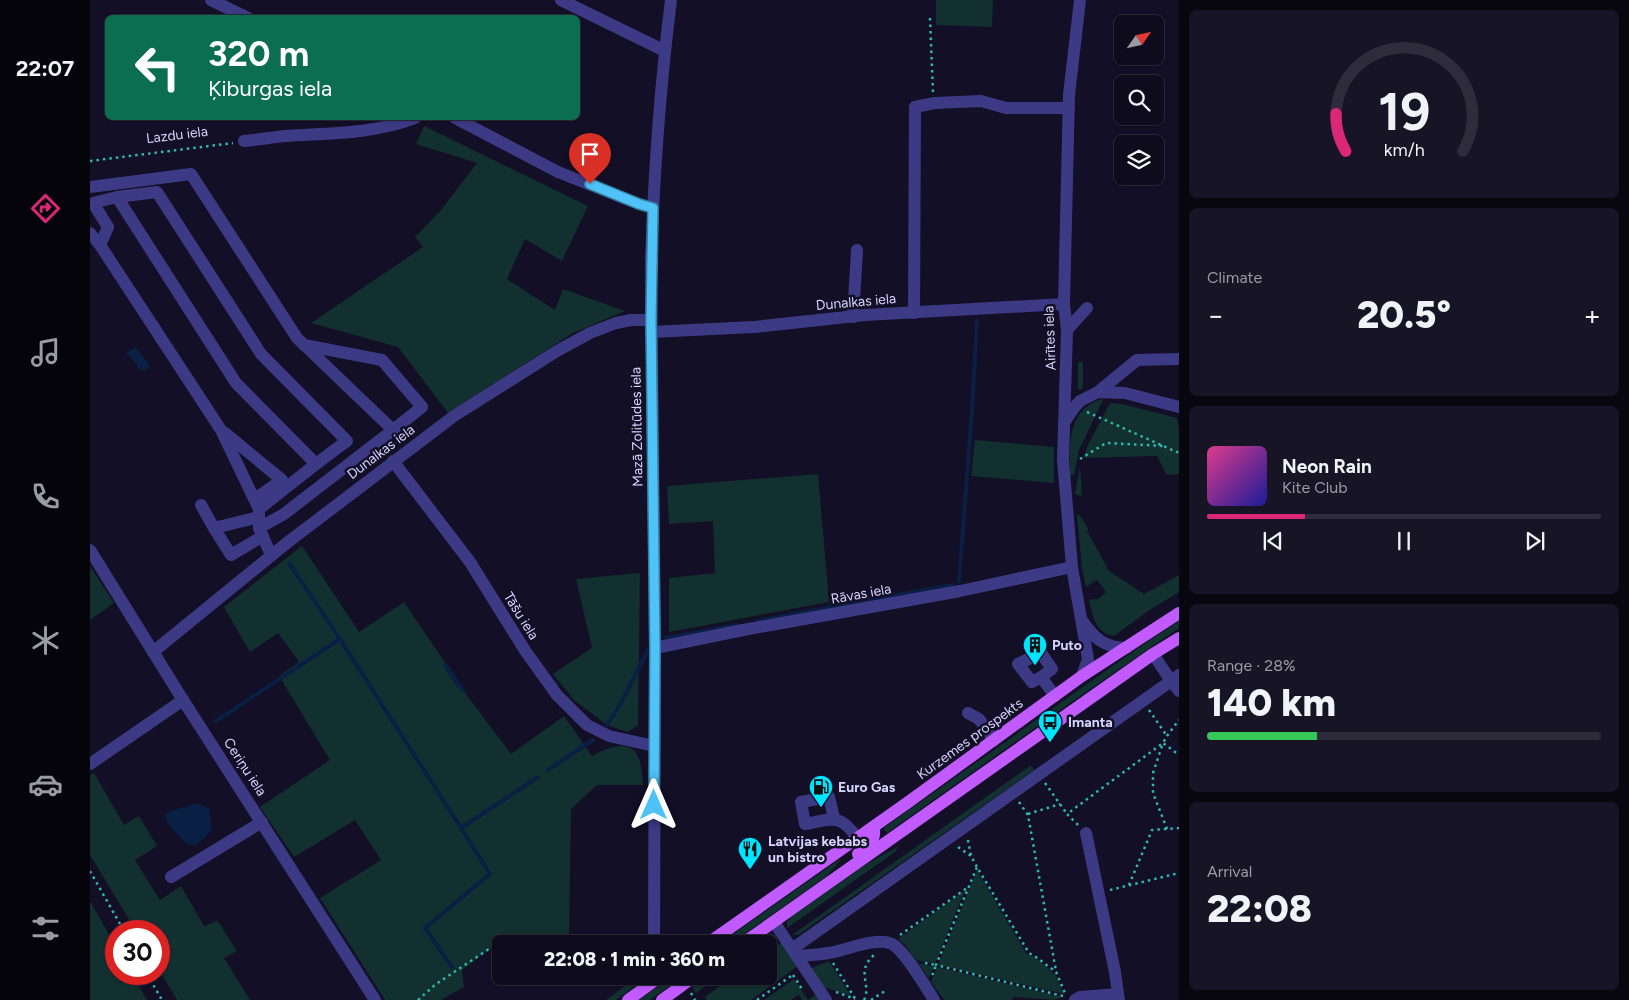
<!DOCTYPE html>
<meta charset="utf-8">
<style>
body{margin:0;font-family:Figtree,sans-serif;background:#171425;color:#f1f3f6;height:100vh;display:flex;flex-direction:column;font-size:19px;white-space:nowrap}
*{box-sizing:border-box;margin:0}
p{font-size:16px;color:#9b9ba3}
.icon{flex:none;width:28px;height:28px;fill:none;stroke:currentColor;stroke-width:2;stroke-linecap:round;stroke-linejoin:round}
.map{position:relative;flex:1;overflow:hidden}
.panel{display:flex;flex-direction:column;gap:10px;padding:10px;background:#08060f;width:450px}
.panel>*{flex:none}
.guide{position:absolute;left:15px;top:15px;width:475px;height:105px;border-radius:8px;box-shadow:0 1px 4px #0004,0 0 0 1px #2e2b3b;background:#0b6e4f;color:#fff;overflow:hidden}
.needle{width:32px;rotate:56deg}
.fabs{position:absolute;left:1024px;top:15px;display:grid;gap:10px}
.fabs a{display:grid;place-items:center;width:50px;height:50px;border-radius:8px;background:#0e0b1c;box-shadow:0 1px 4px #0004,0 0 0 1px #2e2b3b;font-size:25px}
.speed{position:absolute;left:15px;top:920px;display:flex;gap:10px;font-size:25px;font-weight:700;text-align:center}
.speed>*{display:grid;place-content:center;width:65px;height:65px;border-radius:50%;background:#0e0b1c;box-shadow:0 1px 4px #0004,0 0 0 1px #2e2b3b;line-height:1}
.speed .limit{border:8px solid #d22;background:#fff;color:#111}
.pin{position:absolute;display:grid;place-items:center;width:42px;height:42px;color:#fff;margin:-51px -21px;border-radius:50% 50% 50% 0;rotate:-45deg;box-shadow:0 0 5px #0007}
.pin .icon{rotate:45deg}
.me{position:absolute;width:55px;margin:-28px;rotate:0deg;stroke-linejoin:round;filter:drop-shadow(0 0 4px #0008)}
.turn{display:flex;align-items:center;gap:18px;height:105px;padding:0 20px;font-size:22px}
.turn .icon{width:65px;height:65px;stroke-width:2.5}
.turn b{display:block;font-size:35px;line-height:42px}
.big{font-size:38px;font-weight:800;line-height:1.1}
.panel .widget{flex:1;display:flex;flex-direction:column;justify-content:center;gap:8px;min-width:0;padding:0 18px;border-radius:8px;background:#171425}
.panel .dial{align-items:center;gap:0}
.dial svg{height:130px;overflow:visible;fill:none;stroke:#2e2b3b;stroke-width:7;stroke-linecap:round;text-anchor:middle}
.dial text{fill:#f1f3f6;stroke:none}
.song{display:flex;align-items:center;gap:15px}
.cover{width:60px;height:60px;border-radius:8px;background:linear-gradient(135deg,hsl(330 70% 55%),hsl(240 70% 35%))}
.played{height:5px;border-radius:2px;background:linear-gradient(90deg,#db2777 25%,#2e2b3b 25%)}
.keys{display:flex;justify-content:space-around;direction:ltr}
.heat{display:flex;justify-content:space-between;align-items:center;font-size:28px;direction:ltr}
.charge{height:8px;border-radius:4px;background:linear-gradient(90deg,#34c759 28%,#2e2b3b 0)}
.trip{position:absolute;left:402px;top:935px;width:285px;height:50px;border-radius:8px;background:#0e0b1c;box-shadow:0 1px 4px #0004,0 0 0 1px #2e2b3b;font-weight:800;line-height:50px;text-align:center}
main{display:flex;flex:1;min-height:0}
.menu{display:flex;flex-direction:column;width:90px;justify-content:space-around;align-items:center;background:#06040b;color:#9b9ba3}
.menu .icon{width:35px;height:35px}
.menu .selected{color:#db2777}
.menu b{font-size:22px;color:#f1f3f6}
.map>svg:first-child{display:block}
</style>
<main>
<nav class="menu">
<b>22:07</b>
<svg class="icon selected" aria-label="directions" viewBox="0 0 24 24"><path d="M12 3l9 9-9 9-9-9zM9 14v-3h6M13 9l2 2-2 2"/></svg>
<svg class="icon" aria-label="music" viewBox="0 0 24 24"><path d="M9 18V5l10-2v13"/><circle cx="6" cy="18" r="3"/><circle cx="16" cy="16" r="3"/></svg>
<svg class="icon" aria-label="phone" viewBox="0 0 24 24"><path d="M5 4h4l2 5-3 2q2 4 5 5l2-3 5 2v4C11 20 4 13 5 4z"/></svg>
<svg class="icon" aria-label="climate" viewBox="0 0 24 24"><path d="M12 3v18M4 7l16 10M4 17L20 7"/></svg>
<svg class="icon" aria-label="car" viewBox="0 0 24 24"><path d="M5 17H2v-5l4-1 3-4h7l3 4 3 1v5h-3M9 17h6M6 11h13"/><circle cx="7" cy="17" r="2"/><circle cx="17" cy="17" r="2"/></svg>
<svg class="icon" aria-label="filters" viewBox="0 0 24 24"><path d="M4 7h16M4 17h16"/><circle cx="9" cy="7" r="2"/><circle cx="15" cy="17" r="2"/></svg>
</nav>
<div class="map">
<svg width="1089" height="1000" viewBox="0 0 1089 1000">
<rect width="100%" height="100%" fill="#130f26"/>
<g fill="#12302f">
<polygon points="846,0 903,0 902,27 846,25"/>
<polygon points="334,126 498,206 472,261 435,239 417,279 465,310 473,289 535,311 483,333 358,413 308,347 221,323 333,247 325,237 351,210 387,163 326,144"/>
<polygon points="988,362 993,362 993,386 992,389 988,390"/>
<path d="M1014,398L989,450L984,475H980C980,454 977,427 993,410C999,404 1007,401 1014,398Z"/>
<polygon points="1020,403 1032,404 1087,418 1089,430 1089,474 1077,475 1067,456 993,458 998,445"/>
<polygon points="885,440 964,447 964,483 881,476"/>
<polygon points="990,467 992,492 991,496 985,494"/>
<polygon points="728,474 739,602 579,632 579,578 625,573 623,521 579,524 577,486"/>
<path d="M987,515H990L998,529L997,531L1019,571L1054,594L1089,575V592L1058,611L1024,636C1005,633 1003,616 999,600L1008,599L1016,592L1007,580L996,587L992,569Z"/>
<path d="M212,546L269,632L314,602L379,698L421,754L474,716L502,756C514,749 536,739 546,753C552,761 552,775 553,785H507L481,809L479,934L450,944H444L437,935L415,944H411V945L397,951L372,970L374,987L351,1000H295L230,898L291,860L265,820L204,857L170,807L240,760L189,676L209,662L188,633L160,652L134,607Z"/>
<polygon points="0,566 24,603 0,620"/>
<polygon points="550,573 548,725 538,732 517,725 484,700 463,674 502,648 486,579"/>
<polygon points="1089,621 1089,628 983,701 797,833 794,829 795,827 1048,648"/>
<polygon points="941,765 944,770 708,935 702,935"/>
<polygon points="4,773 34,825 49,816 67,846 45,860 70,900 91,886 114,926 128,921 147,951 134,958 160,1000 87,1000 69,970 69,931 46,931 0,855 0,775"/>
<polygon points="809,846 805,852 697,928 697,921 700,918 775,865"/>
<polygon points="750,859 751,860 737,876 640,944 629,944"/>
<polygon points="887,870 936,953 946,958 965,974 974,994 848,965"/>
<polygon points="875,890 845,964 826,960 815,945 808,939"/>
<polygon points="0,901 26,947 26,974 42,974 57,1000 0,1000"/>
<polygon points="677,934 682,934 687,936 676,944 664,944"/>
<polygon points="692,942 708,966 661,1000 617,1000 615,997 644,976 679,976 679,952"/>
<polygon points="739,961 761,996 728,985 719,969"/>
<polygon points="828,963 844,967 839,978"/>
<polygon points="847,967 973,997 964,1000 925,997 921,1000 854,1000 841,982"/>
<polygon points="549,976 555,976 552,981 526,1000 516,1000"/>
<polygon points="583,976 585,976 588,980 560,1000 549,1000"/>
<polygon points="617,976 630,976 606,993 602,987"/>
<polygon points="704,979 718,1000 725,995 729,1000 712,1000 709,995 701,1000 674,1000"/>
</g>
<g fill="#0a1f44">
<polygon points="45,347 58,363 59,368 55,371 49,369 40,356 35,354"/>
<path d="M357,663L378,695C367,691 359,675 353,665Z"/>
<path d="M107,803L119,809L122,829C108,846 102,852 86,833C81,827 78,824 75,817L78,812Z"/>
</g>
<g fill="none" stroke-linecap="round" stroke-linejoin="round">
<g stroke="#0a1f44" stroke-width="4">
<polyline points="199,563 250,639"/>
<polyline points="869,581 882,410 887,320"/>
<polyline points="667,621 862,585"/>
<polyline points="576,638 648,625"/>
<polyline points="126,721 250,639 371,828"/>
<polyline points="517,725 531,703 558,650"/>
<polyline points="458,770 503,740"/>
<polyline points="362,967 335,928 400,874 371,828 448,777"/>
</g>
<g stroke="#2fb8b0" stroke-width="2.5" stroke-dasharray="2.5 4" stroke-linecap="butt">
<polyline points="840,18 843,92"/>
<polyline points="0,161 143,143"/>
<polyline points="997,412 1089,453"/>
<polyline points="990,459 1016,443 1074,446"/>
<polyline points="1059,710 1077,736"/>
<polyline points="955,783 977,814"/>
<polyline points="929,802 938,815 966,971"/>
<polyline points="938,814 970,804"/>
<polyline points="988,825 977,814 1073,743 1077,736 1089,720"/>
<polyline points="1077,829 1063,793 1063,773 1073,743 1089,755"/>
<polyline points="878,840 881,856 887,867"/>
<polyline points="868,847 881,856"/>
<polyline points="0,871 34,931"/>
<polyline points="1039,885 1062,830 1089,828"/>
<polyline points="1020,890 1089,873"/>
<polyline points="810,935 877,888"/>
<polyline points="743,963 766,1000"/>
<polyline points="835,963 846,965 842,976"/>
<polyline points="57,974 72,1000"/>
<polyline points="703,975 712,989"/>
<polyline points="746,992 765,999"/>
<polyline points="601,993 605,1000"/>
<polyline points="973,996 846,965 887,867 939,953 946,957 966,972 975,993"/>
<polyline points="328,1000 346,984 402,947"/>
<polyline points="667,1000 704,974"/>
<path d="M774,1000C782,984 765,972 784,955"/>
<polyline points="781,1000 795,991"/>
</g>
<g stroke="#3d3a85" stroke-width="12">
<polyline points="121,0 158,18"/>
<polyline points="471,0 575,51"/>
<polyline points="990,0 979,95 974,304 977,330 973,460 982,567 998,659 992,676"/>
<polyline points="365,118 468,172 549,204 563,208"/>
<path d="M154,141C168,140 182,137 196,136C239,133 284,134 325,118"/>
<polyline points="0,187 101,174 207,338 303,430 194,514 169,528"/>
<path d="M27,197L67,192L171,354L257,441C227,462 199,486 169,509"/>
<polyline points="0,233 10,245 131,430 169,509 169,528 181,555"/>
<polyline points="10,245 18,227 3,203 27,197 146,383 225,463"/>
<polyline points="824,313 825,107 845,103 891,101 916,108 979,108"/>
<polyline points="763,317 767,250"/>
<polyline points="977,330 997,308"/>
<polyline points="561,332 664,327 775,315 974,304"/>
<polyline points="214,345 292,360 332,407 303,430"/>
<polyline points="1008,392 1035,393 1089,407"/>
<polyline points="974,423 983,409 990,401 1008,392 1047,360 1089,359"/>
<polyline points="135,433 192,480 165,499"/>
<polyline points="303,461 380,562 436,652 467,695 497,725 519,736 564,746"/>
<polyline points="111,505 124,528 169,517"/>
<polyline points="124,528 141,555 173,536"/>
<polyline points="0,550 93,700 285,1000"/>
<path d="M993,622C1005,639 1014,647 1036,648"/>
<polyline points="565,648 653,630 870,591 982,567"/>
<polyline points="63,652 198,542 364,416 467,351 500,333 526,323 541,320 561,320"/>
<polyline points="1063,654 1081,681 1089,675"/>
<polyline points="951,677 942,682 928,664 951,653 962,669 951,677 965,696"/>
<polyline points="878,713 889,719 904,740"/>
<polyline points="0,764 93,700"/>
<path d="M744,818L739,797L711,802L715,824C742,819 750,813 767,838"/>
<polyline points="996,833 1025,972 1028,994"/>
<polyline points="81,877 172,822"/>
<polyline points="684,922 736,1000"/>
<path d="M564,944L565,648L561,260C564,173 570,87 581,0"/>
<polyline points="702,949 1081,681 1089,691"/>
<path d="M707,956C717,955 728,955 738,953C755,951 787,936 802,944C816,952 835,986 844,1000"/>
<polyline points="985,1000 990,997 1028,994 1029,1000"/>
</g>
<g stroke="#c25bff" stroke-width="12">
<path d="M768,854C777,847 788,839 783,827"/>
<polyline points="617,944 817,803 992,676 1089,613"/>
<polyline points="652,944 1063,654 1089,638"/>
<polyline points="538,1000 571,976"/>
<polyline points="572,1000 605,976"/>
</g>
</g>
<g fill="none" stroke-linecap="round" stroke-linejoin="round">
<defs>
<polyline id="route" points="500,184 549,204 563,208 561,320 565,648 564,805"/>
</defs>
<use href="#route" stroke="#337fa1" stroke-width="12"/>
<use href="#route" stroke="#4fc3f7" stroke-width="9"/>
</g>
<defs>
<symbol id="building-pin" viewBox="-11 -11 22 30"><path d="M0 17L-7.5 6A9.5 9.5 0 1 1 7.5 6Z" fill="#00e5ff" stroke="#130f26"/><path d="M-4-6H4V6H1V3H-1V6H-4ZM-2.5-4.3h1.7v1.8h-1.7ZM.8-4.3h1.7v1.8H.8ZM-2.5-1h1.7V.8h-1.7ZM.8-1h1.7V.8H.8Z" fill="#111"/></symbol>
<symbol id="bus-pin" viewBox="-11 -11 22 30"><path d="M0 17L-7.5 6A9.5 9.5 0 1 1 7.5 6Z" fill="#00e5ff" stroke="#130f26"/><path d="M-5-6H5V4H4V6H2V4H-2V6H-4V4H-5ZM-3.5-4V0h7V-4ZM-3.5 1.2v1.5H-2V1.2ZM2 1.2v1.5H3.5V1.2Z" fill="#111"/></symbol>
<symbol id="fuel-pin" viewBox="-11 -11 22 30"><path d="M0 17L-7.5 6A9.5 9.5 0 1 1 7.5 6Z" fill="#00e5ff" stroke="#130f26"/><path d="M-5.5-6h7V0h2V4h1.3V-2.5L3-4.5l.8-.8L6-3V5H2.5V1h-1V6h-7ZM-4.2-4.7v3.2H.2V-4.7Z" fill="#111"/></symbol>
<symbol id="restaurant-pin" viewBox="-11 -11 22 30"><path d="M0 17L-7.5 6A9.5 9.5 0 1 1 7.5 6Z" fill="#00e5ff" stroke="#130f26"/><path d="M-5-6h1v4h1v-4h1v4h1v-4h1v5L-1.5 .5V6h-2V.5L-5-1ZM5-6V6H3V1.5H1.5Q1.5-4 5-6Z" fill="#111"/></symbol>
</defs>
<g fill-rule="evenodd">
<use href="#building-pin" x="931" y="631" width="28" height="38"/>
<use href="#bus-pin" x="946" y="708" width="28" height="38"/>
<use href="#fuel-pin" x="717" y="773" width="28" height="38"/>
<use href="#restaurant-pin" x="646" y="835" width="28" height="38"/>
</g>
<g text-anchor="middle" dominant-baseline="central" stroke-width="5" stroke-linejoin="round" paint-order="stroke">
<g font-size="14" fill="#d9d4ff" stroke="#130f26">
<text transform="translate(87 135) rotate(-7)">Lazdu iela</text>
<text transform="translate(766 302) rotate(-5)">Dunalkas iela</text>
<text transform="translate(960 338) rotate(-92)">Airītes iela</text>
<text transform="translate(547 427) rotate(-91)">Mazā Zolitūdes iela</text>
<text transform="translate(291 452) rotate(-37)">Dunalkas iela</text>
<text transform="translate(771 594) rotate(-10)">Rāvas iela</text>
<text transform="translate(431 616) rotate(58)">Tāšu iela</text>
<text transform="translate(880 739) rotate(-36)">Kurzemes prospekts</text>
<text transform="translate(155 767) rotate(57)">Ceriņu iela</text>
</g>
<g font-size="14" font-weight="bold" fill="#d9d4ff" stroke="#130f26" text-anchor="start">
<text x="962" y="645">Puto</text>
<text x="978" y="722">Imanta</text>
<text x="748" y="787">Euro Gas</text>
<text x="678" y="841">Latvijas kebabs<tspan x="678" dy="16">un bistro</tspan></text>
</g>
</g>
</svg>
<div class="fabs">
<a><svg class="needle" viewBox="-14 -14 28 28"><path d="M0-13l5 13h-10z" fill="#e53935"/><path d="M0 13l5-13h-10z" fill="#9b9ba3"/></svg></a>
<a><svg class="icon" aria-label="search" viewBox="0 0 24 24"><circle cx="10" cy="10" r="6"/><path d="M15 15l6 6"/></svg></a>
<a><svg class="icon" aria-label="layers" viewBox="0 0 24 24"><path d="M12 4l9 5-9 5-9-5zM3 14l9 5 9-5"/></svg></a>
</div>
<div class="speed"><div class="limit">30</div></div>
<div class="pin" style="left:500px;top:184px;background:#d93025"><svg class="icon" aria-label="arrive" viewBox="0 0 24 24"><path d="M6 21V4h12l-3 4 3 4H6"/></svg></div>
<svg class="me" style="left:564px;top:805px" viewBox="-20 -20 40 40"><path d="M0-17L14 15 0 8-14 15z" fill="#4fc3f7" stroke="#fff" stroke-width="4"/></svg>
<div class="trip">22:08 · 1 min · 360 m</div>
<div class="guide">
<div class="turn"><svg class="icon" aria-label="left" viewBox="0 0 24 24"><path d="M17 20v-9H6M10 6l-5 5 5 5"/></svg><div><b>320 m</b>Ķiburgas iela</div></div>
</div>
</div>
<section class="panel">
<div class="widget dial"><svg viewBox="0 0 100 80">
<path d="M14 69A42 42 0 1 1 86 69"/>
<path d="M14 69A42 42 0 0 1 8 46" stroke="#db2777"/>
<text x="50" y="56" font-size="32" font-weight="700">19</text>
<text x="50" y="72" font-size="11">km/h</text>
</svg></div>
<div class="widget"><p>Climate</p>
<div class="heat"><a>−</a><b class="big">20.5°</b><a>+</a></div>
</div>
<div class="widget">
<div class="song"><i class="cover"></i><div><b>Neon Rain</b><p>Kite Club</p></div></div>
<div class="played"></div>
<div class="keys"><svg class="icon" aria-label="previous" viewBox="0 0 24 24"><path d="M18 5L8 12l10 7zM5 5v14"/></svg><svg class="icon" aria-label="pause" viewBox="0 0 24 24"><path d="M8 5v14M16 5v14"/></svg><svg class="icon" aria-label="next" viewBox="0 0 24 24"><path d="M6 5l10 7-10 7zM19 5v14"/></svg></div>
</div>
<div class="widget"><p>Range · 28%</p><b class="big">140 km</b><div class="charge"></div></div>
<div class="widget"><p>Arrival</p><b class="big">22:08</b></div>
</section>
</main>
